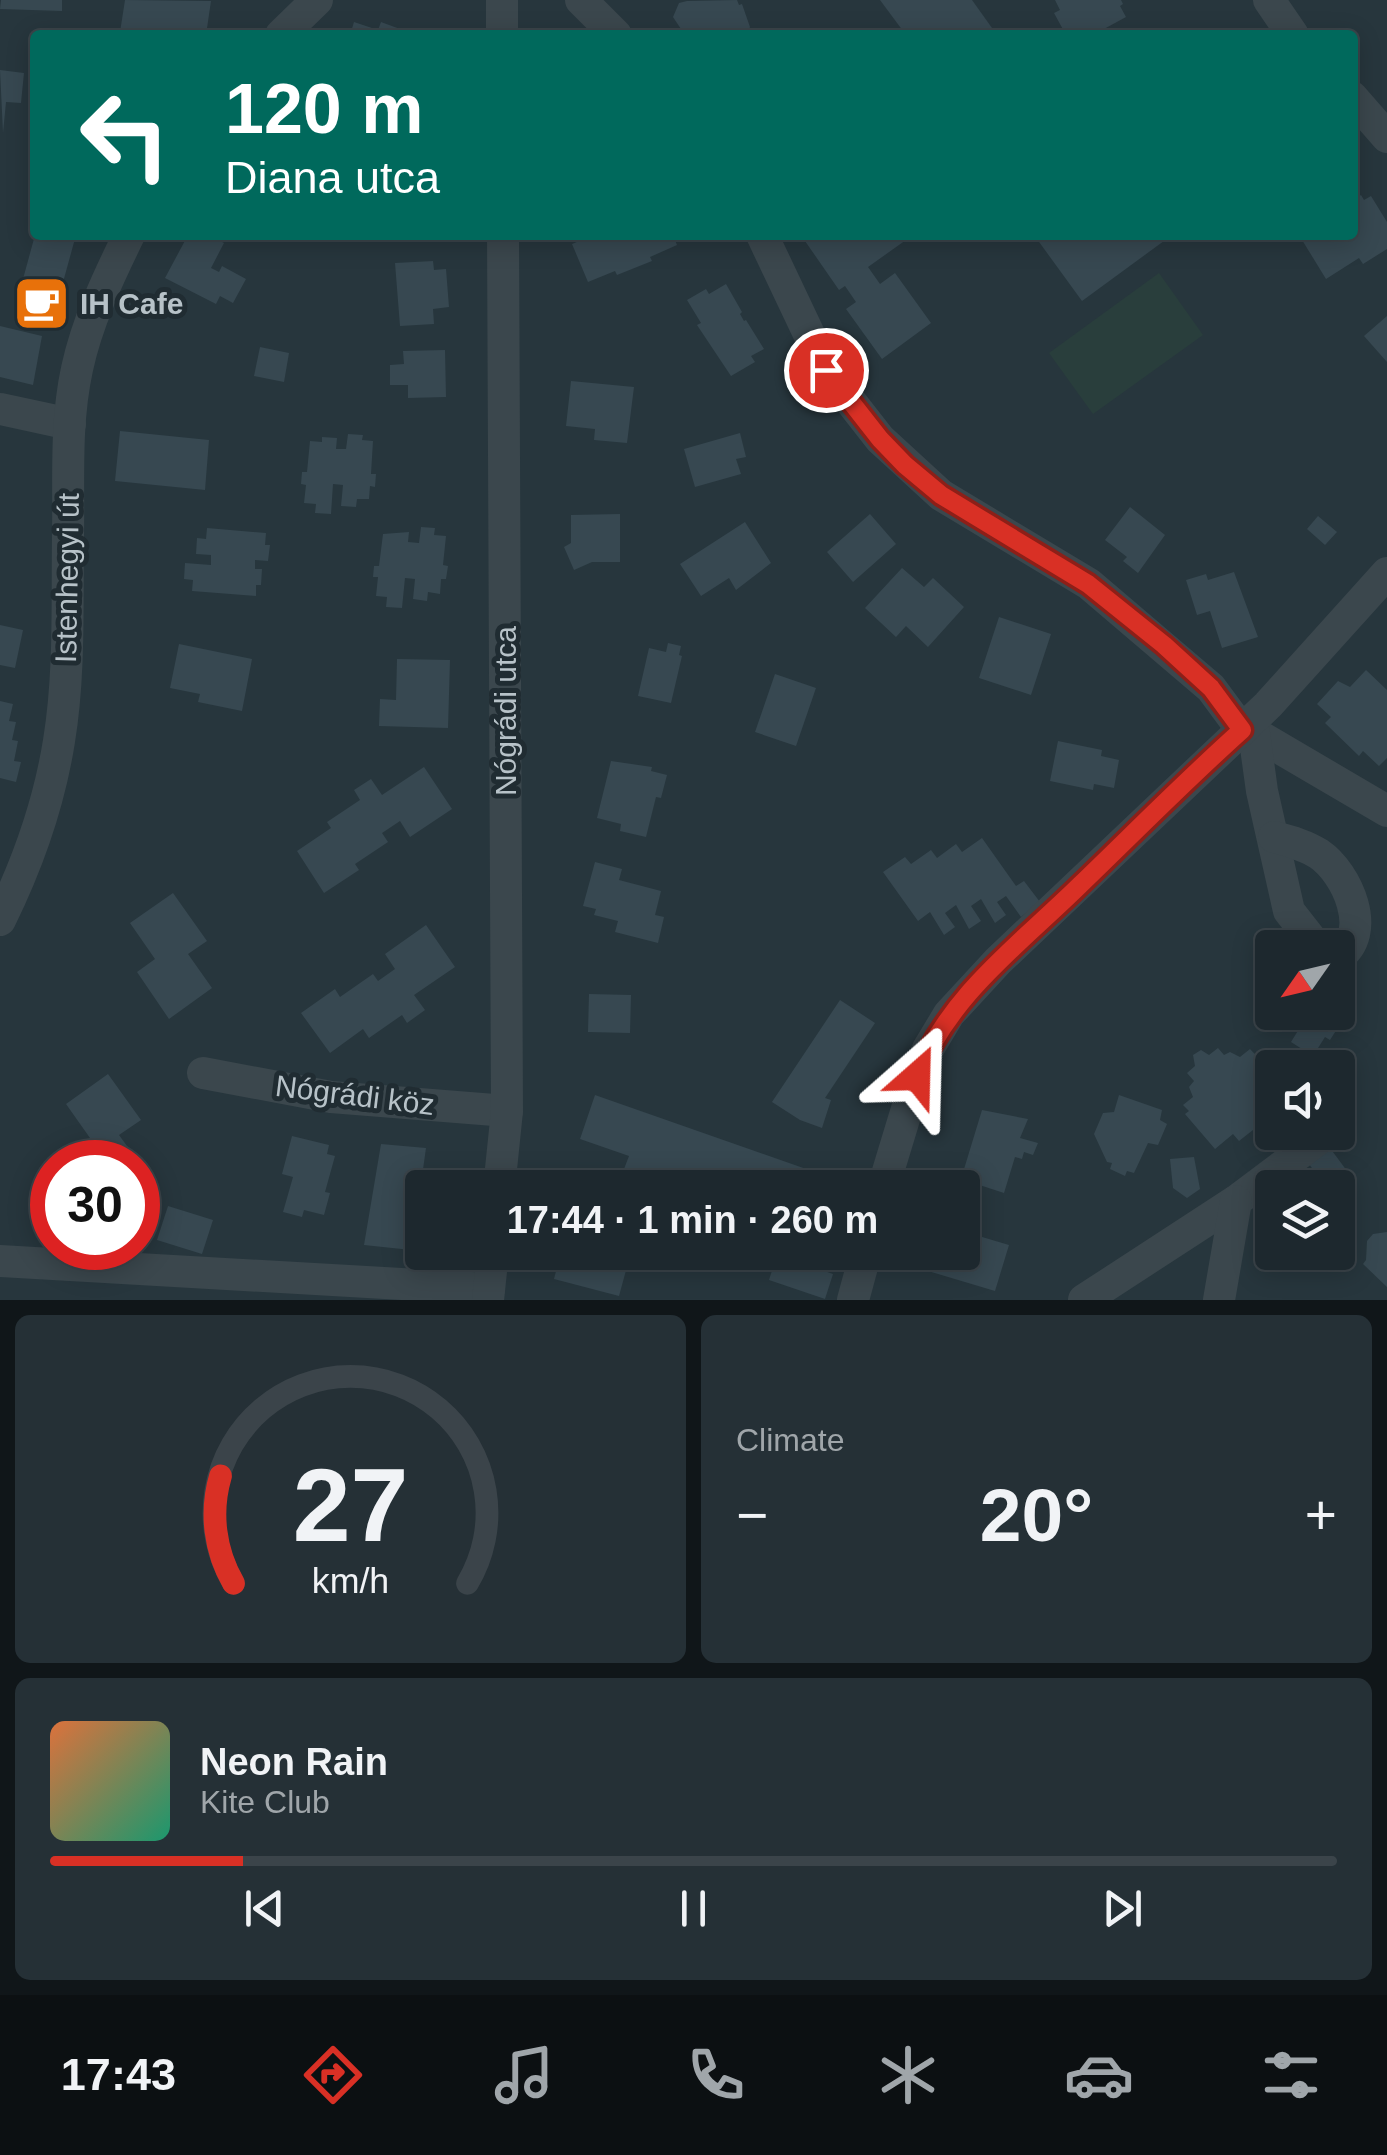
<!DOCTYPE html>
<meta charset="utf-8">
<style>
body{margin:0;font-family:Arial,sans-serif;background:#253036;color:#f1f3f6;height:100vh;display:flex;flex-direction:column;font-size:38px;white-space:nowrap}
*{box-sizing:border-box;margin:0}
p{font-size:32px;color:#a0a6aa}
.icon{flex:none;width:55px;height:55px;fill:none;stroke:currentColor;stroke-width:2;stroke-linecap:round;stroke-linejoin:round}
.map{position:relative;height:1300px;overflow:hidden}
.panel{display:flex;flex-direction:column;gap:15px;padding:15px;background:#101619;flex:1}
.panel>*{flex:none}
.top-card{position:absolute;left:30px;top:30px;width:1328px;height:210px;border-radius:10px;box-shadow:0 5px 25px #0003,0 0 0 2px #3b444a;background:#00695c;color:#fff;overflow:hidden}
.needle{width:65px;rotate:236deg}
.tools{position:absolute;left:1255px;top:930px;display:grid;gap:20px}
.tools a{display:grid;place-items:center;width:100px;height:100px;border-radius:10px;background:#1d282e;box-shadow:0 5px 25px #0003,0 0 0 2px #3b444a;font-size:50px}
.speed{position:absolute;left:30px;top:1140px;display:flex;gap:20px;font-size:50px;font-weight:700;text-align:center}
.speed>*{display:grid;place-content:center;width:130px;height:130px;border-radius:50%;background:#1d282e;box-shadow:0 5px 25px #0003,0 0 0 2px #3b444a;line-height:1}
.speed .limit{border:15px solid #d22;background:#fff;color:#111}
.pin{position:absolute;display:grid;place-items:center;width:85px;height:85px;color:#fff;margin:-42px;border:5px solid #fff;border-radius:50%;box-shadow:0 2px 10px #0007}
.me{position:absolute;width:110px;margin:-55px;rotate:25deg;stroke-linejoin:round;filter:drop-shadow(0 0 8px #0008)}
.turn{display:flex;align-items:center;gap:35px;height:210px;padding:0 30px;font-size:45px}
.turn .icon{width:130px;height:130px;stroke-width:2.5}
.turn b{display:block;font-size:70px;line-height:85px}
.big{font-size:75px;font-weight:700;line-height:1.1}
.panel .widget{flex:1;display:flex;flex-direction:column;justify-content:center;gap:15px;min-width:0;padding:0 35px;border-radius:15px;background:#253036}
.panel .dial{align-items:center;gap:0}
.dial svg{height:260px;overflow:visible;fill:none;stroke:#3b444a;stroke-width:7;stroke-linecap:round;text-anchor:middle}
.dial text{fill:#f1f3f6;stroke:none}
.song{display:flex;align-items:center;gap:30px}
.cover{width:120px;height:120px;border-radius:15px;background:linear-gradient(135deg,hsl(20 70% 55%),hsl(160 70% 35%))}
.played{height:10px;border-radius:5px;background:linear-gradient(90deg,#d93025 15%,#3b444a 15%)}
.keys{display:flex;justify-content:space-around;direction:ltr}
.heat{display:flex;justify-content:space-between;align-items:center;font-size:55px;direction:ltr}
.panel .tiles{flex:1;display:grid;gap:15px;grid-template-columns:1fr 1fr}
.widget:last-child{grid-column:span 2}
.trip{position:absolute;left:405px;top:1170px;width:575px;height:100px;border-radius:10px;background:#1d282e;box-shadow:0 5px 25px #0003,0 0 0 2px #3b444a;font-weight:700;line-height:100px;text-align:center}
.dock{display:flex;height:160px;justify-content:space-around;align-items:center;background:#0c1012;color:#a0a6aa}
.dock .icon{width:70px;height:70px}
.dock .selected{color:#d93025}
.dock b{font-size:45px;color:#f1f3f6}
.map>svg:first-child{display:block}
</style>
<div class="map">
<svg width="1387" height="1300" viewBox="0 0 1387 1300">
<rect width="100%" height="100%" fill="#27363d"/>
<polygon fill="#293e3c" points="1159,273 1203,335 1093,414 1049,353"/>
<g fill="#374851">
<polygon points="1,0 62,0 62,11 0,9"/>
<polygon points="125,0 211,1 206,35 140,35 120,32"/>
<polygon points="737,0 739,5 742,4 750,27 746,35 743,29 728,35 685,35 673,17 679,3 687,1"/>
<polygon points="880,0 972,0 997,35 906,35"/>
<polygon points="1055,0 1121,0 1123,4 1120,6 1126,17 1093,35 1066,35 1054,13 1060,10"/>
<polygon points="354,22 378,30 381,22 400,29 398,35 350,35"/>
<polygon points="0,70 24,73 21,103 6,102 3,133"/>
<polygon points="1361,195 1364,200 1371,196 1387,222 1387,249 1363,264 1359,258 1326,279 1299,235 1352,235 1352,201"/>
<polygon points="35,235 76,235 54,315 23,306 27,292 20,290"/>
<polygon points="188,235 208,235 224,243 211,268 219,272 222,266 246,279 233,303 220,296 216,304 165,278"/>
<polygon points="594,235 673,235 677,245 650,257 652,261 617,275 615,271 588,282 572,244"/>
<polygon points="813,235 913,235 868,267 880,284 895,273 931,323 882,359 846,309 856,302 845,286 839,290 805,241"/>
<polygon points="1034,235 1166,235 1168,238 1082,301"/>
<polygon points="433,261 434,270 446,269 449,307 433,309 434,324 400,326 395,263"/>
<polygon points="726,284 742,312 740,314 744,321 746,320 764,349 751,356 755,362 731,376 697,325 701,323 687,300 706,289 709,294"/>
<polygon points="1387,316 1387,362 1364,336"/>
<polygon points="0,326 42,336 33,385 0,377"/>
<polygon points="260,347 289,353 284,382 254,376"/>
<polygon points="445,350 446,397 408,398 408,385 390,385 390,365 404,364 403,351"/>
<polygon points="571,381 634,387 627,443 594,440 595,429 566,426"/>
<polygon points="120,431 209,440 205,490 115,481"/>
<polygon points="740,433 746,457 736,459 741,474 695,487 684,449"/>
<polygon points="348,434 363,435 362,440 373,441 371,474 376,474 375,487 370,486 369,499 357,499 356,507 341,506 343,485 333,484 331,514 315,513 316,504 304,503 306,485 301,484 302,472 307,472 310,441 322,442 322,437 337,438 336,449 346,449"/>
<polygon points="1130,507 1165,535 1138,573 1123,561 1127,557 1105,540"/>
<polygon points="620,514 620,562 592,562 574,570 564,547 571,543 571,515"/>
<polygon points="870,514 896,544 853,582 827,552"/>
<polygon points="1318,516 1337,532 1325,545 1307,529"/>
<polygon points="745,522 771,563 736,590 729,578 701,596 680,564"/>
<polygon points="421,527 435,528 434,535 446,536 443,565 448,566 446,579 441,579 440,594 428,592 427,601 413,599 415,579 405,578 402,608 386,607 387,597 376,596 378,577 373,577 374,566 379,566 383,534 409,532 408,542 419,543"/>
<polygon points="207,528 266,533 265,545 270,545 268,561 255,560 255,569 262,569 261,585 256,585 256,596 192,591 193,580 184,579 185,563 211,565 211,555 196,554 197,538 206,539"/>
<polygon points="902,568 924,587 933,578 964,607 928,647 906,626 896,637 865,608"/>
<polygon points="1234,572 1258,637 1222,648 1210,611 1197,615 1186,580 1206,574 1208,580"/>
<polygon points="999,617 1051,634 1031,695 979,678"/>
<polygon points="0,625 23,630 15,668 0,665"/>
<polygon points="668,643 681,646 679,655 682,656 671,703 638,696 649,648 666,652"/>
<polygon points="179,644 252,659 242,711 198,702 200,694 170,688"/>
<polygon points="397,659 450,660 448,728 379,726 380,699 396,700"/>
<polygon points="1366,670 1387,690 1387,758 1379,766 1363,751 1359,756 1325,723 1331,717 1317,704 1338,681 1350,687"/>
<polygon points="775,674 816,688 796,746 755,732"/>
<polygon points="0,701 13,704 9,721 16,722 12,740 18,741 14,761 21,762 16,782 0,778"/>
<polygon points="1058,741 1102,750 1101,756 1119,760 1114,788 1094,784 1093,790 1050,781"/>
<polygon points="611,761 652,767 651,771 667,775 661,798 656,797 646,837 620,831 621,824 597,818"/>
<polygon points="424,767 452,809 410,837 400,821 382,833 388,842 355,864 359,870 324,893 297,851 331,828 327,822 360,800 354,790 371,779 382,795"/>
<polygon points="982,838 1016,886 1024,881 1040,902 1021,917 1006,896 997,902 1006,915 995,923 981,899 971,906 981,921 969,929 956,905 945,913 955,927 944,935 930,912 918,921 883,872 905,857 911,864 931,850 937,858 956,844 962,852"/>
<polygon points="595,862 622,869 619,880 661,891 655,915 664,917 658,943 615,932 618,921 594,915 596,909 583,906"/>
<polygon points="173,893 207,941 188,954 212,988 169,1019 137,972 155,959 130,923"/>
<polygon points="426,925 455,967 414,995 425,1010 407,1023 402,1015 369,1038 363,1029 330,1053 301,1013 335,989 340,997 373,974 378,981 395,969 385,954"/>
<polygon points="589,994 631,995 630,1033 588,1032"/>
<polygon points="840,1000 875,1023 825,1098 831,1100 822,1128 800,1120 772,1102"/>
<polygon points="1338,1006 1348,1012 1330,1040 1325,1037 1313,1056 1291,1042 1299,1029 1273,1012 1338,1012"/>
<polygon points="1218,1048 1224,1055 1230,1052 1240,1057 1250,1049 1272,1072 1272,1099 1267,1103 1272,1115 1239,1141 1233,1134 1215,1149 1185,1114 1189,1111 1183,1105 1193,1097 1189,1087 1194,1081 1187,1073 1195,1066 1193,1055 1201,1050 1209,1055"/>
<polygon points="108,1074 141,1120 119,1135 143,1168 138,1172 138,1162 77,1162 70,1153 90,1138 66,1104"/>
<polygon points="595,1095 809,1170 803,1188 718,1188 663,1168 659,1181 624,1169 629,1156 580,1139"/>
<polygon points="1119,1095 1162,1110 1160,1120 1167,1124 1158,1145 1148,1143 1134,1173 1127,1171 1125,1176 1110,1169 1112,1163 1107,1162 1094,1134 1103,1113 1114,1112"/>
<polygon points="982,1110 1028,1119 1020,1138 1038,1143 1033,1155 1024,1152 1022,1159 1015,1157 1004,1193 961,1179"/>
<polygon points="292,1136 329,1145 327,1154 335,1156 325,1192 330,1193 324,1215 304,1210 302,1217 283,1212 293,1177 282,1174"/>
<polygon points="381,1144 426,1148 419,1198 416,1198 411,1250 364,1245"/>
<polygon points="1330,1148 1350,1175 1334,1188 1326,1188 1309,1164"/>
<polygon points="1194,1157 1200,1189 1187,1198 1173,1188 1170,1159"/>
<polygon points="560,1176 601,1186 601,1188 557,1188"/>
<polygon points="168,1206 213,1220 202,1254 157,1240"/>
<polygon points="962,1231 1009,1245 995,1291 918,1268 923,1252 962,1252"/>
<polygon points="1387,1232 1387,1287 1363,1264 1366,1260 1367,1241 1373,1234"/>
<polygon points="561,1252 587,1252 628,1263 619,1296 554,1279"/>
<polygon points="777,1255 833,1274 825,1299 769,1280"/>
</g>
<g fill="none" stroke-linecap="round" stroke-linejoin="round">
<g stroke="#3b474d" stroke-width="32">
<polyline points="502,0 502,35"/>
<polyline points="581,0 616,35"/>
<polyline points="1269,0 1293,35"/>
<polyline points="281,35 317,0"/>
<polyline points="1352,97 1387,137"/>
<polyline points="762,235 826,370 880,439 941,495 1089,584 1211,688 1242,730 1254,733 1387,811"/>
<polyline points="0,409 70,424"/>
<polyline points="1254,733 1262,791 1289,911 1318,948"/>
<path d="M1274,837C1289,841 1305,845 1319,854C1347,873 1374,933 1338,957"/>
<path d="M0,920C28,863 49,804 59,741C70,674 67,604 68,536C69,481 65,424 77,369C87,322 108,278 129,235"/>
<polyline points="203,1073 331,1097 507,1111"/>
<polyline points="499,1188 507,1111 503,235"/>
<polyline points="883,1188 917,1076 928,1049 949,1014 998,961 1268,705 1387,573"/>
<polyline points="0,1261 489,1289"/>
<polyline points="488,1300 493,1252"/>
<polyline points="853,1300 866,1252"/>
<polyline points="1084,1300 1236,1201 1328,1132"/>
<polyline points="1219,1300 1236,1201"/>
</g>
</g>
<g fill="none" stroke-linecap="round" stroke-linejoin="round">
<defs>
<path id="route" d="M826,370L880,439L905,465L941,495L1088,584L1164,645L1211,688L1242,730C1186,780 1134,833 1080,885C1019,945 949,995 917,1076"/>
</defs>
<use href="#route" stroke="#8d1f18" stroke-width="25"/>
<use href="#route" stroke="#d93025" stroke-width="18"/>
</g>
<defs>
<symbol id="cafe-square" viewBox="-11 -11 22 22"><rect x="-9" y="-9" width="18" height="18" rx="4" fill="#e8710a" stroke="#202c32"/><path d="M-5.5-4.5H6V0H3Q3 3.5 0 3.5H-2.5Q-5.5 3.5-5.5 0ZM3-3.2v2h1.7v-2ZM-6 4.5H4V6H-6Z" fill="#fff"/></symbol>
</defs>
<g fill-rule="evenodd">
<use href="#cafe-square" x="10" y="272" width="63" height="63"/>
</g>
<g text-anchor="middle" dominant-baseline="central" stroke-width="10" stroke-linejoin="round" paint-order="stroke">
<g font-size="30" font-weight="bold" fill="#b7c2c8" stroke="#202c32" text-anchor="start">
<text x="80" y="303">IH Cafe</text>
</g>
<g font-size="30" fill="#b7c2c8" stroke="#202c32">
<text transform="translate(67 578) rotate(-89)">Istenhegyi út</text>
<text transform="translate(505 711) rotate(-90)">Nógrádi utca</text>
<text transform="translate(355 1095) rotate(7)">Nógrádi köz</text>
</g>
</g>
</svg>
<div class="tools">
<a><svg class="needle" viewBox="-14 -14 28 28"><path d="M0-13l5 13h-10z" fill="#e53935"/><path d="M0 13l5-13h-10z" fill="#a0a6aa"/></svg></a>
<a><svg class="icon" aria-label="sound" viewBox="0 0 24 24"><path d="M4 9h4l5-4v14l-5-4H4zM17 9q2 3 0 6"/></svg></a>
<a><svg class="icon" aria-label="layers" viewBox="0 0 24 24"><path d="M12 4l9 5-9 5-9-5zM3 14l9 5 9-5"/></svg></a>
</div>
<div class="speed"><div class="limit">30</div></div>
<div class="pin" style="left:826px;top:370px;background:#d93025"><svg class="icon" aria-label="arrive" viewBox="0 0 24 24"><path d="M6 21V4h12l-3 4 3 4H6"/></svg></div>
<svg class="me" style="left:917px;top:1076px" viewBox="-20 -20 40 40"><path d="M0-17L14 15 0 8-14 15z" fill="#d93025" stroke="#fff" stroke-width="4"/></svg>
<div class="trip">17:44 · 1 min · 260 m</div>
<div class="top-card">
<div class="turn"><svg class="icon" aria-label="left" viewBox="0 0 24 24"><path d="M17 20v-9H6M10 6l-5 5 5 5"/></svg><div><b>120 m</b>Diana utca</div></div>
</div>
</div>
<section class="panel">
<div class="tiles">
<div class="widget dial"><svg viewBox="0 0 100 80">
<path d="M14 69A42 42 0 1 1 86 69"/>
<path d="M14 69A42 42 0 0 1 10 36" stroke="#d93025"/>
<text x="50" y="56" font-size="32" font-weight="700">27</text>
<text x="50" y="72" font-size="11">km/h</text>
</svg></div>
<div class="widget"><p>Climate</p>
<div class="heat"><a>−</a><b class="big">20°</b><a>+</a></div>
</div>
<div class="widget">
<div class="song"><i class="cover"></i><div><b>Neon Rain</b><p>Kite Club</p></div></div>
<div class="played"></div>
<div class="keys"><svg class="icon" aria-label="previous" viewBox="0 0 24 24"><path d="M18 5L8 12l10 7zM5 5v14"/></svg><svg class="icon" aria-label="pause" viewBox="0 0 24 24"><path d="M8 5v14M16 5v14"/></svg><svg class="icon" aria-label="next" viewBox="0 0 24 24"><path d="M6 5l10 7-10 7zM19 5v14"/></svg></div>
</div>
</div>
</section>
<nav class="dock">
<b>17:43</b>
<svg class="icon selected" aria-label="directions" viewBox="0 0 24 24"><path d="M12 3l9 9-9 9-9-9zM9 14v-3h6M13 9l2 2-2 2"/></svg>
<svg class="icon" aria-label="music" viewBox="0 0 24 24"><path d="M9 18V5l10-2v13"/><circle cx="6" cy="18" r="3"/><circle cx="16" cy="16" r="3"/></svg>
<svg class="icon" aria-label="phone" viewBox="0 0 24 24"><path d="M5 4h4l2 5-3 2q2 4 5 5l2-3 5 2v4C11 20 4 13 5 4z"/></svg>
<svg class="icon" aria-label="climate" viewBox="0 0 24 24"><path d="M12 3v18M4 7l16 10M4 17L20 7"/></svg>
<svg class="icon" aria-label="car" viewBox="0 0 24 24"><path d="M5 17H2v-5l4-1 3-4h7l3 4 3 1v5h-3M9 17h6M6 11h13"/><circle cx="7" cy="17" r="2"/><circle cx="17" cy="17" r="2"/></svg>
<svg class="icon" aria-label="filters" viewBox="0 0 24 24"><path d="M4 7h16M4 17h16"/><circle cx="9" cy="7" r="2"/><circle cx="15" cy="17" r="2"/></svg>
</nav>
